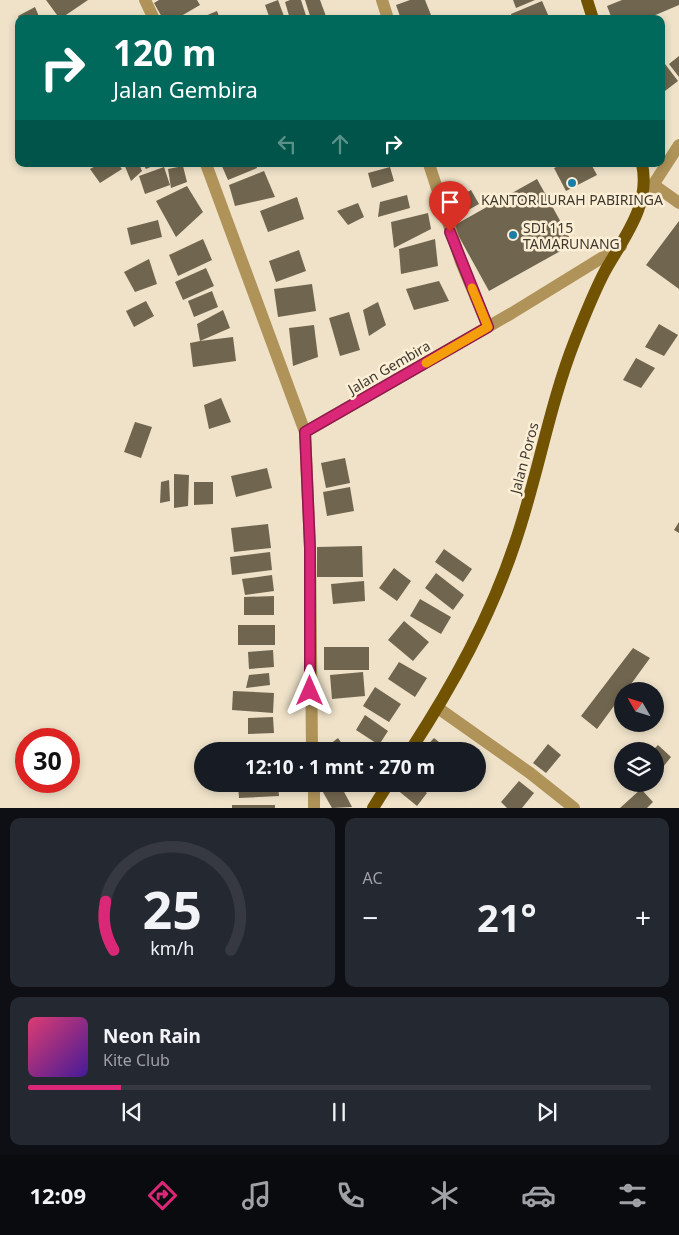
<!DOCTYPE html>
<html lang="id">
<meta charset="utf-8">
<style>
body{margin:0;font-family:"Noto Sans",sans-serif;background:#242831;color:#f1f3f6;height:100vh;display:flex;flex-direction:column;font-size:19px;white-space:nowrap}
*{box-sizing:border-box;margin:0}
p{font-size:16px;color:#9ea1a6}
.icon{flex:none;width:28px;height:28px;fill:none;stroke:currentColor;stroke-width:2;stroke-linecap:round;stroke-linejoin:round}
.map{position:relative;height:808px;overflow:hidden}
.side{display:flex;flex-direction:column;gap:10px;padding:10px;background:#0d0f14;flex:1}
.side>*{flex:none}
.guide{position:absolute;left:15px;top:15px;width:650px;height:152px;border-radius:10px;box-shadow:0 2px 8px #0003;background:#00695c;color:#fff;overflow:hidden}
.needle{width:32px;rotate:309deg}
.buttons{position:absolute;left:614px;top:682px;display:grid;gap:10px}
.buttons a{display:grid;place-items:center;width:50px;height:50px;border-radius:50%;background:#171b24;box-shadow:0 2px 8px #0003;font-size:25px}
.speed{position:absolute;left:15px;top:728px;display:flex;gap:10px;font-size:25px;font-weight:700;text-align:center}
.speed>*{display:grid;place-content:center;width:65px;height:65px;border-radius:50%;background:#171b24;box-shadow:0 2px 8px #0003;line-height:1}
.speed .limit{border:8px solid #d22;background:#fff;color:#111}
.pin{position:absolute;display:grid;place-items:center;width:42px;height:42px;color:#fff;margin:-51px -21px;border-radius:50% 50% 50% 0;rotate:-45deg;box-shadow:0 0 5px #0007}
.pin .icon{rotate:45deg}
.me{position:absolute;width:55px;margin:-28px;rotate:0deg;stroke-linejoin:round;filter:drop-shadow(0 0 4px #0008)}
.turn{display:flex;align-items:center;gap:18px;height:105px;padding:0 15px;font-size:22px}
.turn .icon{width:65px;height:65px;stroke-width:2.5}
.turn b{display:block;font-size:35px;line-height:42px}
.lanes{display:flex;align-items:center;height:48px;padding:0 15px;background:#0003;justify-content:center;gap:25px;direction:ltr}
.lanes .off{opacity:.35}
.big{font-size:38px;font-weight:700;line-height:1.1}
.side .widget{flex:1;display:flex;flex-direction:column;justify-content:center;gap:8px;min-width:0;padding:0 18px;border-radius:10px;background:#242831}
.side .dial{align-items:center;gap:0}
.dial svg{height:130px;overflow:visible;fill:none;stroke:#363941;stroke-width:7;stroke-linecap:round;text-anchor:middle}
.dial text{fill:#f1f3f6;stroke:none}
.song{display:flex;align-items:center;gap:15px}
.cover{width:60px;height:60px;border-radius:8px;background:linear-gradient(135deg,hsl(340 70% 55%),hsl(260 70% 35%))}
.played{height:5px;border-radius:2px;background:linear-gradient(90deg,#db2777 15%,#363941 15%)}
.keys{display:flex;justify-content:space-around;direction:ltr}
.heat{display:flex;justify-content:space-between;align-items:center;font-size:28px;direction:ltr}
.side .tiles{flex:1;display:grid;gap:10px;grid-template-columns:1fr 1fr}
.widget:last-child{grid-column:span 2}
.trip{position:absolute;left:194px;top:742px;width:292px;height:50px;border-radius:25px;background:#171b24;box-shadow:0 2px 8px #0003;font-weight:700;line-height:50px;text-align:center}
.menu{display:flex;height:80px;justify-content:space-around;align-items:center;background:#090b0e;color:#9ea1a6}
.menu .icon{width:35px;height:35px}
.menu .selected{color:#db2777}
.menu b{font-size:22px;color:#f1f3f6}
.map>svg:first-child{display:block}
</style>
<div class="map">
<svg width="679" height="808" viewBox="0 0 679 808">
<rect width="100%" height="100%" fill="#efe2c9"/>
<g fill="#70654f">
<polygon points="46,0 88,0 60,19"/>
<polygon points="159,0 197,0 200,5 176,19 163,19 154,3"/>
<polygon points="278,0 285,19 270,19 265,5"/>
<polygon points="290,0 301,0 307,19 290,19 285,2"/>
<polygon points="305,0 320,0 327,19 311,19"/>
<polygon points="410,0 425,0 431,15 421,19 401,19 396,5"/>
<polygon points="513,0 535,0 516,8"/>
<polygon points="622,0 679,0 679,5 646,19 612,19 607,6"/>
<polygon points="542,1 549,17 513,19 511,14"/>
<polygon points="35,7 40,19 19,19 18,16"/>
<polygon points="217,11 220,19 198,19"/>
<polygon points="679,56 679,77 669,64"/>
<polygon points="665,64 678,81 661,94 661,67"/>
<polygon points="99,164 118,164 122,169 100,183 90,169"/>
<polygon points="124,164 139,164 142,171 131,181"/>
<polygon points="143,164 157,164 146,169"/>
<polygon points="221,164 256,164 257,168 228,180"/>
<polygon points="564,164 591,164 597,175 566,191 554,168"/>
<polygon points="183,166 187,182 171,188 168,169"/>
<polygon points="164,167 170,185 145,194 139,176"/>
<polygon points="390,167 394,181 372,188 368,173"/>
<polygon points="264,171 275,197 235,206 229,185"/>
<polygon points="537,179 573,244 489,291 453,226"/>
<polygon points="187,186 203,212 176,237 156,201"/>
<polygon points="471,190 479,204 461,214 453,200"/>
<polygon points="407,195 410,208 378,217 380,202"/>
<polygon points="297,197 304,219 268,232 260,211"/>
<polygon points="358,203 364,217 348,225 337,211"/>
<polygon points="428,213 431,229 394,248 391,222"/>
<polygon points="158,220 162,237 131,245 127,228"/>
<polygon points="679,221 679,289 646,265"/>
<polygon points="203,239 212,260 178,276 169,255"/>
<polygon points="435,239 438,266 401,274 399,249"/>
<polygon points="299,250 306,271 276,282 269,261"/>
<polygon points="149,259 157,284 135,292 124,272"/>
<polygon points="206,268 214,286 183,300 175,282"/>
<polygon points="439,281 449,301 414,310 406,289"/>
<polygon points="312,284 316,311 278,317 274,289"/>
<polygon points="212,291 218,307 194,317 188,301"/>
<polygon points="146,301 154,316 134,327 126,311"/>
<polygon points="378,302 386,325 369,336 363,310"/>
<polygon points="223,310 230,328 200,341 233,337 236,361 193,367 190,343 200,341 197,324"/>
<polygon points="349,312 360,350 340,356 329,318"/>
<polygon points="659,324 678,335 664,356 645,347"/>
<polygon points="314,325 318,357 293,366 289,328"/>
<polygon points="636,358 655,368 641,388 623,380"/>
<polygon points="221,398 231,422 209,429 204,405"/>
<polygon points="135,422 152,427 141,458 124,452"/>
<polygon points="345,458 350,483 326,488 321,463"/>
<polygon points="267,468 272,488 236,497 231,476"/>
<polygon points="174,474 189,475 188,506 174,508"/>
<polygon points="169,480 170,501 160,503 161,482"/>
<polygon points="194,482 213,482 213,504 194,505"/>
<polygon points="350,487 354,511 327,516 323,492"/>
<polygon points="679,522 679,533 674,530"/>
<polygon points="268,524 271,548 234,552 231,528"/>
<polygon points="362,546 363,577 317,577 317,547"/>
<polygon points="444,549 472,569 463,582 435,562"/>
<polygon points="270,552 272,570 232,575 230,557"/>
<polygon points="394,568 411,581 397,601 379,588"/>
<polygon points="436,573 464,595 453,610 425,588"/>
<polygon points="272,575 274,591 245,595 242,579"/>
<polygon points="364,581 365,601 333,604 331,584"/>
<polygon points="274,596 274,615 244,615 244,597"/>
<polygon points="420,599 451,617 441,634 410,616"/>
<polygon points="404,621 429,642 413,661 388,640"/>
<rect x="238" y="625" width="37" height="20"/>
<rect x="324" y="647" width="45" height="23"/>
<polygon points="633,648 650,658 626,691 622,691 622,695 597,729 581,716"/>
<polygon points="273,650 274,667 249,669 248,652"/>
<polygon points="399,662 427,678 415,697 388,679"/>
<polygon points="363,672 365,696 332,699 330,675"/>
<polygon points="269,673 270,685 246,688 249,675"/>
<polygon points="375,687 401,704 389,722 363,706"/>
<polygon points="233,691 274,693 273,713 232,710"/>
<polygon points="365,715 388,731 379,745 356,730"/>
<polygon points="273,717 274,733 248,734 248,718"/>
<polygon points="338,738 347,751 321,751"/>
<polygon points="434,738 450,751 422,751"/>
<polygon points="548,744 561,755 546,773 533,763"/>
<polygon points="658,745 671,757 655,777 655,751 652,751"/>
<polygon points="272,747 272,751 243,751 243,750"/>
<polygon points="519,781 534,793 522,808 507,808 501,802"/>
<polygon points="238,784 278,784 279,796 239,798"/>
<polygon points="325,784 340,784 352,807 332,808 320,787"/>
<polygon points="399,784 416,784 427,793 417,806 395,788"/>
<polygon points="421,784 434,784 428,790"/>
<polygon points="641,789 653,802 647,808 620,808"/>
<rect x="232" y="805" width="43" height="3"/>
</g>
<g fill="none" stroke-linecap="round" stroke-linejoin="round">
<g stroke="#af9359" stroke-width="12">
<polyline points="145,0 154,19"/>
<polyline points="382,0 388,19"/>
<polyline points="206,164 305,432 310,548 312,751"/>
<polyline points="429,164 461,262 488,327"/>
<polyline points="654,185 679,203"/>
<polyline points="640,205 679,145"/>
<polyline points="305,432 512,313 621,246"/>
<polyline points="438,708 530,773 574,808"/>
<polyline points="314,784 314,808"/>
</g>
<g stroke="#715301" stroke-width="12">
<polyline points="587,0 593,19"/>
<path d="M410,751C453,685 490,618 515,543C538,476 549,406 575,340C584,317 593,294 605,271C624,237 651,205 642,164"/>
<polyline points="373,808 388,784"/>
</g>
</g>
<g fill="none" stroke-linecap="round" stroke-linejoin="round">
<defs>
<polyline id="route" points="310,691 310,548 305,432 488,327 450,232"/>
</defs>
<use href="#route" stroke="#8e194d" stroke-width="12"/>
<use href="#route" stroke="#db2777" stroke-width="9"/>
<polyline stroke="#f59e0b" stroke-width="9" points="426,363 488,327 472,288"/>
</g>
<g fill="#1b7ea9" stroke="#fcefd6" stroke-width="2">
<circle cx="572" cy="183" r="5"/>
<circle cx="513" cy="235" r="5"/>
</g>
<g text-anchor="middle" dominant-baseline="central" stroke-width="5" stroke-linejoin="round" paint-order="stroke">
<g font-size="14" fill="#3e392f" stroke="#fcefd6">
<text x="572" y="199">KANTOR LURAH PABIRINGA</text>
<text x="523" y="227" text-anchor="start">SDI 115<tspan x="523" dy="16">TAMARUNANG</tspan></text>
</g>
<g font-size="14" fill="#3e392f" stroke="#fcefd6">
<text transform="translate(389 367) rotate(-30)">Jalan Gembira</text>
<text transform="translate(524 458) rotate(-75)">Jalan Poros</text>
</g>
</g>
</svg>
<div class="buttons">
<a><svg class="needle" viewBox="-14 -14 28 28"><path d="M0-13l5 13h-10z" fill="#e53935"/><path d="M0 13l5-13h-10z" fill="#9ea1a6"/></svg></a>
<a><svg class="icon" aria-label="layers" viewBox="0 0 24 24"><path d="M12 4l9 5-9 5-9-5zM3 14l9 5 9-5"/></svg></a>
</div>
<div class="speed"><div class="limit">30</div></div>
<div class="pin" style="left:450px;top:232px;background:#d93025"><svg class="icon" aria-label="arrive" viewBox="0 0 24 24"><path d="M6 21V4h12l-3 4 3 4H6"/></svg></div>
<svg class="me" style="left:310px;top:691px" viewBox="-20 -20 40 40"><path d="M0-17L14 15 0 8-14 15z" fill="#db2777" stroke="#fff" stroke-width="4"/></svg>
<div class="trip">12:10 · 1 mnt · 270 m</div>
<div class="guide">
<div class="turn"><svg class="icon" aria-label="right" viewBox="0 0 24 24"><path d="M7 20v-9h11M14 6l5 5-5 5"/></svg><div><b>120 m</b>Jalan Gembira</div></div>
<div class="lanes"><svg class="icon off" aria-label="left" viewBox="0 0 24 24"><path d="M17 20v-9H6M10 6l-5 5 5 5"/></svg><svg class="icon off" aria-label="ahead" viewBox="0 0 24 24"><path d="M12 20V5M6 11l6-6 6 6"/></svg><svg class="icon" aria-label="right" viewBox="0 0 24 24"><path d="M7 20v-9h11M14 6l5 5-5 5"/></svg></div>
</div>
</div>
<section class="side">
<div class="tiles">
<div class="widget dial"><svg viewBox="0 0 100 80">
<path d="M14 69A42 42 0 1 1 86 69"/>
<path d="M14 69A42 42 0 0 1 9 39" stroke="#db2777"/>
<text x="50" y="56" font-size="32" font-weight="700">25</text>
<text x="50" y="72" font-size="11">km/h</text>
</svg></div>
<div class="widget"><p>AC</p>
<div class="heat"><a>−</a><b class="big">21°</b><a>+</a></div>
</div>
<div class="widget">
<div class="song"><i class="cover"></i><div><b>Neon Rain</b><p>Kite Club</p></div></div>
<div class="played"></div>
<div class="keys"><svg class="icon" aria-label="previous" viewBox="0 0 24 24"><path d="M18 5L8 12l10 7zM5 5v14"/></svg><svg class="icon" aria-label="pause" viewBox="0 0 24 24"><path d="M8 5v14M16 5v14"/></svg><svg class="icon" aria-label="next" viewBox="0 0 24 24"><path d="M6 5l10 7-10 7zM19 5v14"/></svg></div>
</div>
</div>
</section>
<nav class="menu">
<b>12:09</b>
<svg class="icon selected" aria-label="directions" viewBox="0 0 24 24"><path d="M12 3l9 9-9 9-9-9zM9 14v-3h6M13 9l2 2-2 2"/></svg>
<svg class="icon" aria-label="music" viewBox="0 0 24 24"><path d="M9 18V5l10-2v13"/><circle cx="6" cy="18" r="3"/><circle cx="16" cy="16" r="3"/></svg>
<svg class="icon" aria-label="phone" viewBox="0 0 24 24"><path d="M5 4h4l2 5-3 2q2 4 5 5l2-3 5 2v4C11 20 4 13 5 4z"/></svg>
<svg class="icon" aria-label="climate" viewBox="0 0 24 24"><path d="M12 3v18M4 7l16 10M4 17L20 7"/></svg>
<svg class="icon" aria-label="car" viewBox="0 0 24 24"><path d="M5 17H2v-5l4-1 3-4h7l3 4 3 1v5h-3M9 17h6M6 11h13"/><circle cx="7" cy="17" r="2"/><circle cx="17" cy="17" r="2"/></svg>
<svg class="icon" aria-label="filters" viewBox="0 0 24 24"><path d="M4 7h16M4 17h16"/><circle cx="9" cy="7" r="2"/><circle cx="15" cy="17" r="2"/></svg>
</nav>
